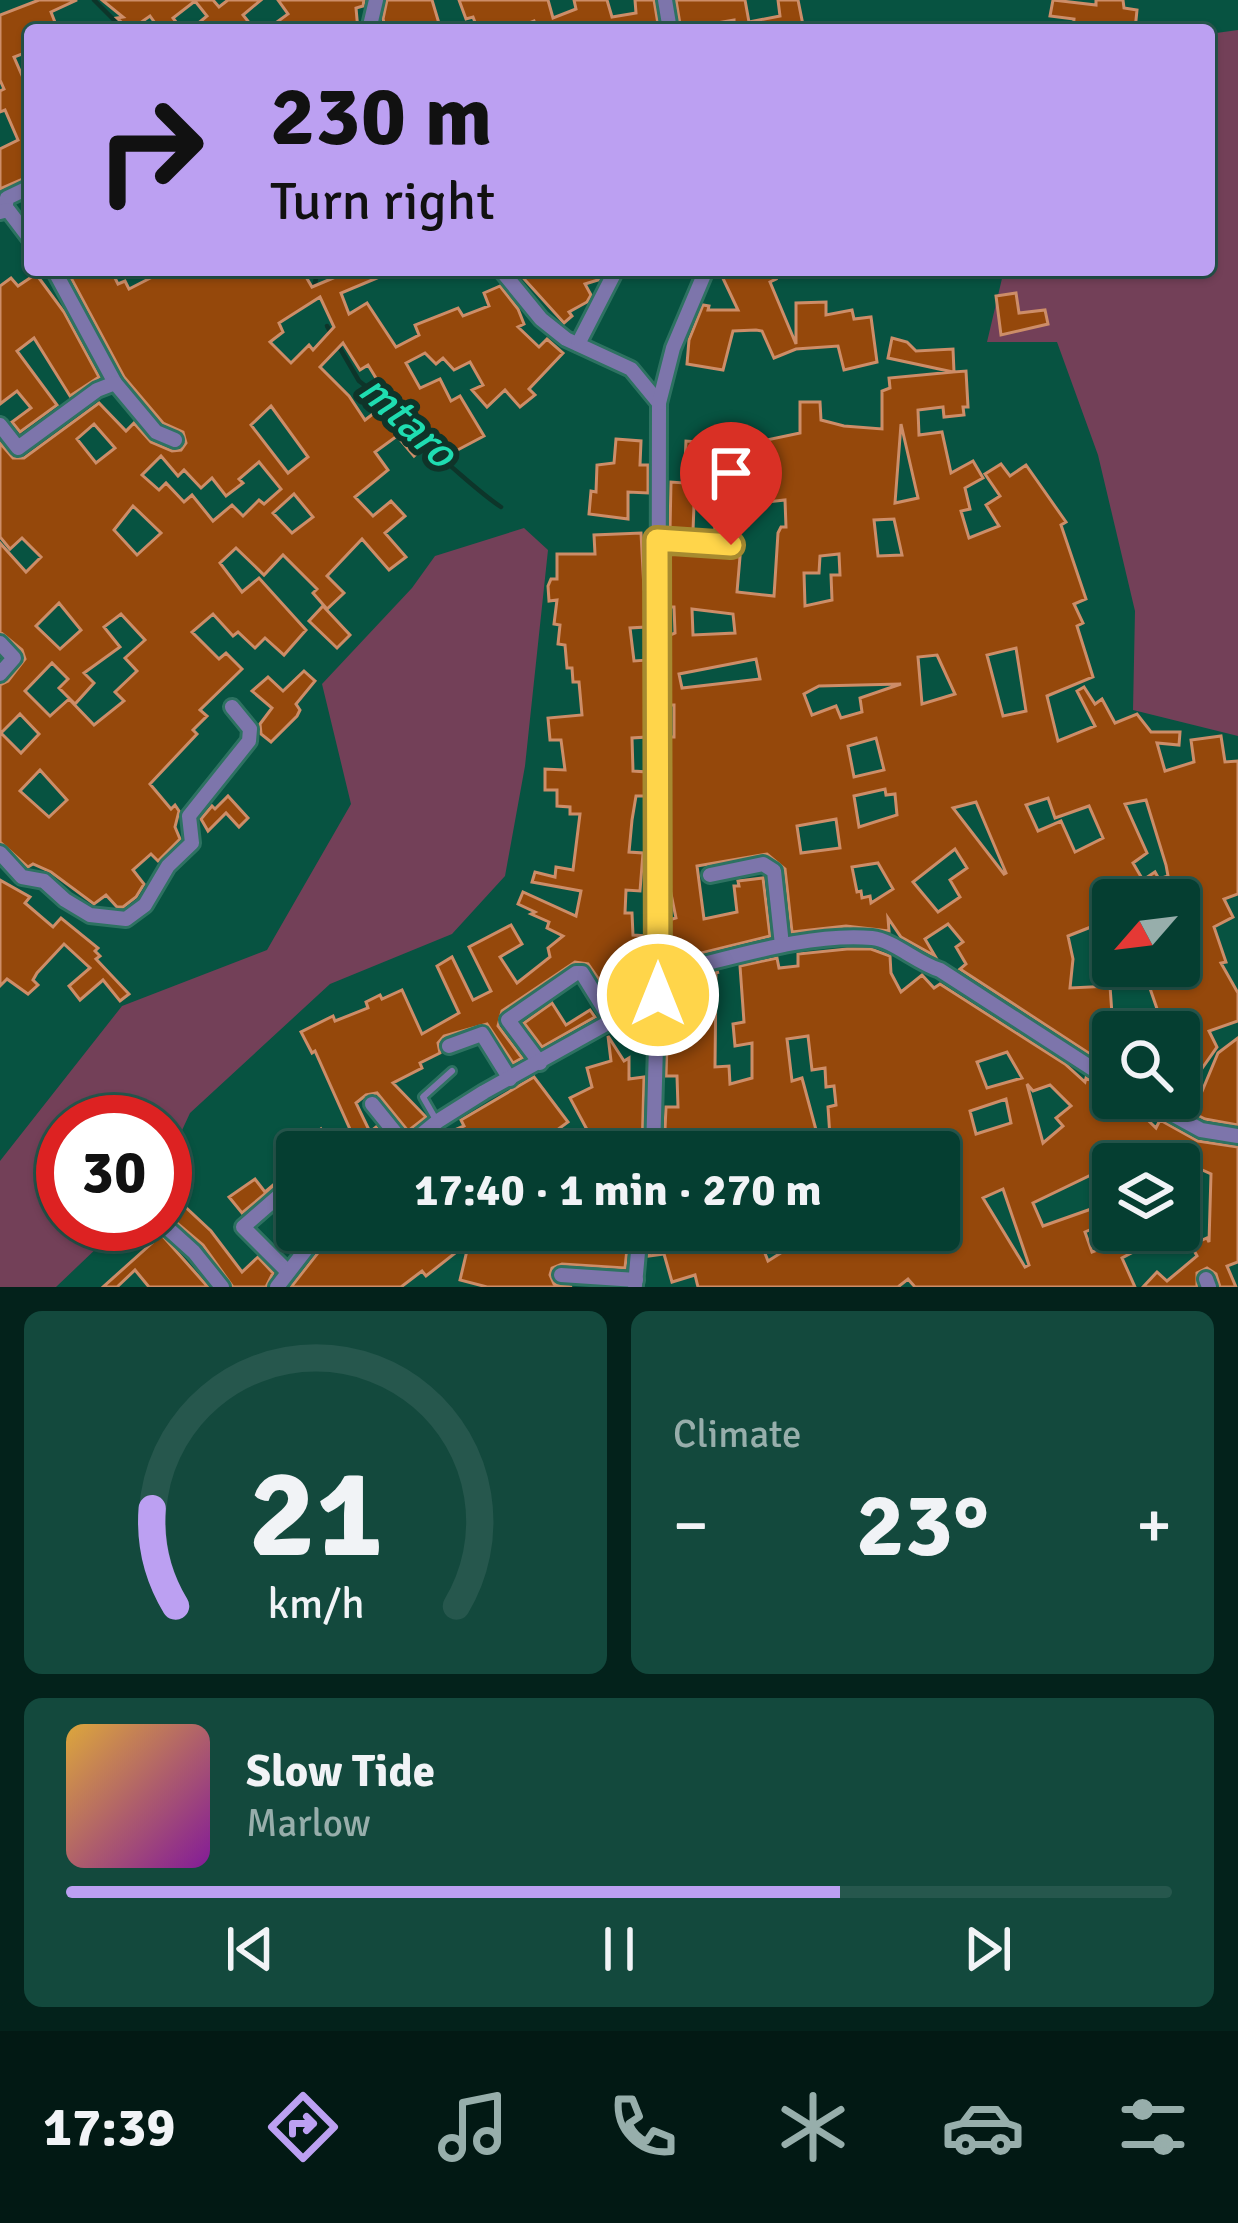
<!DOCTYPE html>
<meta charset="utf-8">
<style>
body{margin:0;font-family:Signika,sans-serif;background:#13493d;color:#f1f3f6;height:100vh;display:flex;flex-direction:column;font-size:45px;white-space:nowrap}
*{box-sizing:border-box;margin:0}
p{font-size:39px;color:#97aeab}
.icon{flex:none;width:66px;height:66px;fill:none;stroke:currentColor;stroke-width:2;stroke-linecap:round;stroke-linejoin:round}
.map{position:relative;height:1287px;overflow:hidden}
.drawer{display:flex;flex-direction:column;gap:24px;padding:24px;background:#03221b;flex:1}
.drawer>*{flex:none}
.guide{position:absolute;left:24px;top:24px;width:1191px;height:252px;border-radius:12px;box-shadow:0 3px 9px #0004,0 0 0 3px #26574d;background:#bca0f2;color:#111;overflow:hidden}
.needle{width:78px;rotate:242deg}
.controls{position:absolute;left:1092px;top:879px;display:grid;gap:24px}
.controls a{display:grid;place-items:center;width:108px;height:108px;border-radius:12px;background:#053e31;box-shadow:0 3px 9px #0004,0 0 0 3px #26574d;font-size:60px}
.speed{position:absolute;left:36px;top:1095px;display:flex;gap:24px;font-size:60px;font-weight:700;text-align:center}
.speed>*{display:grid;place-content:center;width:156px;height:156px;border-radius:50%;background:#053e31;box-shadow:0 3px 9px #0004,0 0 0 3px #26574d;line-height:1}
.speed .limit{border:18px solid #d22;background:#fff;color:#111}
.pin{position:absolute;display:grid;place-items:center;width:102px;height:102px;color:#fff;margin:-123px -51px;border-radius:50% 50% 50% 0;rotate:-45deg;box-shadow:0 0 12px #0007}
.pin .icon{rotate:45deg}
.me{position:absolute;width:132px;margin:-66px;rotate:0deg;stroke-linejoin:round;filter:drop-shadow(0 0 9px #0008)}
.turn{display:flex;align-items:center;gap:42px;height:252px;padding:0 48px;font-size:54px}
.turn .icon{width:156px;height:156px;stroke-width:2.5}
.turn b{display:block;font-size:84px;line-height:102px}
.big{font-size:90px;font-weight:700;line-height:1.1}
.drawer .card{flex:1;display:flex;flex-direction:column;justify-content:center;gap:18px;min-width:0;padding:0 42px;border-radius:18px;background:#13493d}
.drawer .dial{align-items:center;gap:0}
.dial svg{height:312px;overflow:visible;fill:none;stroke:#26574d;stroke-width:7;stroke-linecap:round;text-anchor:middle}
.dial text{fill:#f1f3f6;stroke:none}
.song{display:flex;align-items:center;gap:36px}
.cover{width:144px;height:144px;border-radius:18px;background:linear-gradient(135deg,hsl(40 70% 55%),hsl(290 70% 35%))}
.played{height:12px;border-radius:6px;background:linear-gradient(90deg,#bca0f2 70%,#26574d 70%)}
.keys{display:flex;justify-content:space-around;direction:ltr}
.heat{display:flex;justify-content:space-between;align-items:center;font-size:66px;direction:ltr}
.drawer .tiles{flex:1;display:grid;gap:24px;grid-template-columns:1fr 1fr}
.card:last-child{grid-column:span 2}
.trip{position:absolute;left:276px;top:1131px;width:684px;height:120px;border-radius:12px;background:#053e31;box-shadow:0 3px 9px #0004,0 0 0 3px #26574d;font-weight:700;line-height:120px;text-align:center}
.tabs{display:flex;height:192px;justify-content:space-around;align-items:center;background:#021914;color:#97aeab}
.tabs .icon{width:84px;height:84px}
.tabs .current{color:#bca0f2}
.tabs b{font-size:54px;color:#f1f3f6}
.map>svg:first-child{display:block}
</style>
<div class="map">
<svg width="1238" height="1287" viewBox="0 0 1238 1287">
<rect width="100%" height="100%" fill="#075341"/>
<g fill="#734058">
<polygon points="1238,30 1238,736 1133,710 1135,611 1098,455 1057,342 987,342 1004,270 1209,270 1209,34"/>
<polygon points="524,528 548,550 525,766 505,876 452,934 330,984 190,1113 165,1167 165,1122 63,1122 63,1224 122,1224 56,1287 0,1287 0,1161 122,1006 267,950 351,804 322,684 412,588 435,556"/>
</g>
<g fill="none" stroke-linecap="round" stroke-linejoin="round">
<g stroke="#0d352a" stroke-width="4.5">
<polyline points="94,0 124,30"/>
<polyline points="314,287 318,270"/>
<polyline points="327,326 359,381 389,404"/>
<path d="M423,444C451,464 473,488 501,507"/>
</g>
</g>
<g fill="#95480b" stroke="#cd8d68" stroke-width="3" fill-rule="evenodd">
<polygon points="39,0 77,0 51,12 58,30 30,30 30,51 14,57 24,80 30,77 30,176 0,189 0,149 18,140 5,110 0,112 0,91 4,89 0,80 0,15"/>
<polygon points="102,0 213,0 219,7 228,0 261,0 243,15 255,30 190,30 207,16 195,1 173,18 182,30 160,30 150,16 130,30 117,18 123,17"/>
<polygon points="278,0 364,0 363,6 356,8 358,30 266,30 288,14"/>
<polygon points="387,0 432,0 441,30 386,30 383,19"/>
<polygon points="459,0 548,0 553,18 576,9 574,0 607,0 612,17 636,13 635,0 654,0 659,30 537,30 534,21 512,30 478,30 473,17 466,19"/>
<polygon points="676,0 745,0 749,22 780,16 778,0 798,0 804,30 734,30 734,20 711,24 712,30 681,30"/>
<polygon points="1053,0 1096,5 1096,0 1123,0 1124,8 1137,10 1135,30 1073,30 1074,19 1050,16"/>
<path d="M80,270H111L118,284L125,281L129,289L166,270H302L312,287L352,270H396L341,293L349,314L367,303L396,347L419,335L415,325L458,308L463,316L489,306L484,293L500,286L518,309L524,324L518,327L539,347L547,339L563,353L529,389L535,395L520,407L505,390L487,407L472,390L483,385L470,362L454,370L443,358L436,364L425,353L406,363L420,388L440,379L451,401L460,396L484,436L450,454L444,442L439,445L435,437L414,456L397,436L375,452L388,470L355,497L373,516L391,501L405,516L385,533L406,557L389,570L362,539L327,576L344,593L327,609L313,593L317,589L283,555L264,575L236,548L220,563L242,592L259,578L306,630L284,655L265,638L255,648L238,632L233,636L213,614L192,632L219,659L226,653L242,669L200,710L207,716L193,730L197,734L150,784L171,809L175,805L179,811L175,827L180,839L158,861L151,854L133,870L144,884L136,897L123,907H117L106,895L94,904L51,872L33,864L28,867L0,842V685L8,681L25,659L22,650L0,632V543L26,572L41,557L22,538L10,549L0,537V443L13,458H24L99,403L126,431L134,423L151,442L172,451L181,450L186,443L183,432L163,423L124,377L70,276ZM320,297L334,327L313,350L309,345L291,363L270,342L283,332L279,323ZM343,343L360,370L368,365L390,401L365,420L349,396L320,367ZM271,406L308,457L288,473L251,425ZM94,424L115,448L96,463L77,439ZM161,456L178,476L184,470L201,488L212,478L226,496L243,483L239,479L259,462L281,489L264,504L259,500L243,516L232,505L213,521L192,495L184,502L166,483L159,490L142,475ZM294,494L313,517L292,533L273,513ZM133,506L161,533L137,555L114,530ZM59,603L81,630L60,649L36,626ZM121,614L145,640L125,658L137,671L115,692L124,701L94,725L69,699L50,716L25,691L52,663L68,679L59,688L75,704L94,683L84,673L120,647L104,627ZM20,714L39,734L21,753L1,733ZM40,770L67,800L49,817L20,791Z"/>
<polygon points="516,270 603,270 598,280 585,284 591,295 587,302 569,312 572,316 564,323"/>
<polygon points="719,270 771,270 776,279 770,282 796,344 796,303 826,302 826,315 852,310 854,319 871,317 877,362 844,370 838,346 796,349 774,358 762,331 756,330 733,331 723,370 687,364 689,340 703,305 709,306 708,310 738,310"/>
<polygon points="36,274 64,312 99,377 70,396 34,338 17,351 57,405 20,432 12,422 31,408 17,391 0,404 0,286 11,278 18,286"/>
<polygon points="1016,293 1019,313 1045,310 1048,324 1001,335 996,296"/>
<path d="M892,338L907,342L916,351L953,349L954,372L966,371L968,407H963L964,415L944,417L943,407L918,410L919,435L942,432L951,473L973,461L983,478L965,488L970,509L961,511L969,538L999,526L986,505L1000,496L985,474L1001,464L1010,476L1026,465L1066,522L1061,525L1086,599L1074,604L1083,623L1077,626L1093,677L1047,696L1058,741L1095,726L1077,691L1084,687L1095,704L1102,699L1115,723L1137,714L1151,732H1180L1179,745L1157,743L1165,771L1194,762L1191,740L1221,736L1225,762L1238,761V894L1224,899L1233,917L1214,927L1226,962L1221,963L1238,993V1021L1209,1031L1217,1047L1179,1101V1032H1165L1144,971L1179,966V900H1113V927L1100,933L1096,925L1068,936L1073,959L1070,988L1110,986L1112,1014L1136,1015L1135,1032H1113V1069L960,969L966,964L956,947L963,942L948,924L925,939L935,956L901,937L888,918L889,931L846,926L792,932L785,869L767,854L697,866L704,919L737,912L734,886H739L738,881L763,878L770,936L669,961V920L676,918L669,884L670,737H674V705H670V635L675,633L674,607H670V552L740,557L737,592L774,596L778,533L781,527H786L785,500L747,504L748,525L724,530H715L713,502L694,505L693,531L670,530L671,482L684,483L686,441L726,444L724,480L762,475L757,442L800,433V402H820L821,420L844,426L882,429V391L890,388L889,378L953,372L888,358ZM901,424L918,498L895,503ZM894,519L902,555L878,556L874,520ZM839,554L840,575H831L832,600L805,606L804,573H819L820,556ZM692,609L733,614L735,633L693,635ZM1016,648L1026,711L1003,716L987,655ZM937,655L955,694L922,704L918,657ZM756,659L760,679L682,688L679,674ZM901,684L860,698L862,712L841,718L836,706L812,715L804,694L819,686ZM876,738L884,770L854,777L848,746ZM885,789L886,795L895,794L897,815L859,827L854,796ZM1048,798L1055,818L1089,806L1103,838L1075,852L1061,821L1038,831L1026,805ZM1146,800L1166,865L1168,876L1159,879L1155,872L1143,880L1133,863L1147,853L1125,804ZM976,802L1006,873L1004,874L953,808ZM836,819L840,848L801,853L797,826ZM955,849L967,868L950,880L960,897L938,912L913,882ZM878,863L893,889L871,903L870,896L862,898L861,891L857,892L852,867Z"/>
<polygon points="616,439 641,441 640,465 648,465 648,493 628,492 628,519 589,514 591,491 596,492 597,465 614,463"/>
<polygon points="641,533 644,589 647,589 646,627 630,628 634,661 647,660 647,737 632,738 633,771 647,772 647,796 636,796 632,820 629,852 643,853 640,891 626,890 625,913 632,913 633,935 647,936 647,967 640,956 600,981 588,964 575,962 502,1011 498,1026 522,1058 513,1063 487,1024 444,1036 438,1043 440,1053 420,1063 422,1068 393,1083 426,1117 408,1131 377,1093 366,1095 356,1103 370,1132 376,1127 391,1145 389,1152 297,1152 297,1194 285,1184 278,1183 242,1213 229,1197 255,1179 265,1192 284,1176 276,1167 321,1129 338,1150 353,1136 315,1051 312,1053 301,1032 333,1016 335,1021 368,1008 366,1002 380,995 382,999 402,990 422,1034 459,1013 437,966 452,957 473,1000 491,991 469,947 511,925 522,944 500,957 517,983 550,957 548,948 563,936 547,928 549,922 531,914 535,912 518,904 523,892 576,916 581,891 532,882 535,872 555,877 556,867 573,870 580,814 570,814 570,807 557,806 557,790 545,790 545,769 565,770 561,740 550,740 548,718 582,715 579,682 573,682 572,668 567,668 565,645 558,644 560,625 554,624 557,600 549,601 548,586 551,579 557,579 557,554 595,554 594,535"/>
<polygon points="323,606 350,635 337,648 309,621"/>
<polygon points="304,671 315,681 296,704 300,710 297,716 271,742 261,734 260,724 272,708 252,691 268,677 283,691"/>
<polygon points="228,796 248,818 239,827 226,813 208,831 201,819 212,806 215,809"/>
<polygon points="0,880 30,897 25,903 53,927 61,918 98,948 95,951 100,956 96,959 129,994 120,1001 103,980 80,1000 69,986 90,968 64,944 37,973 33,980 38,985 28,994 7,979 0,986"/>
<path d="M847,949H871L890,956L891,973L901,992L922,975L934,988L940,984L1065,1064L1085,1082L1086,1078L1113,1093V1098H1125L1156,1128L1160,1120L1198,1141L1238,1147V1262L1227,1266L1236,1287H1220L1216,1274L1207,1268L1197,1273V1287H1143L1157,1272L1167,1281L1197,1256L1191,1245L1207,1238L1209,1242L1211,1174L1189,1164L1179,1176V1164H1145L1130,1151L1109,1167L1113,1175V1218L1091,1175L1033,1203L1043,1226L1094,1208L1101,1225L1085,1232L1092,1252L1119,1242L1113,1230H1177L1171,1233L1177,1243L1163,1251L1156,1240L1122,1258L1135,1287H915L908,1279L898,1287H698L695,1275L672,1282L664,1254L649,1256L651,1230H672L676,1248L720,1230H756L768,1261L795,1244L788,1230H817L819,1236L829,1230H939V1214L955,1203L944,1183L941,1184L939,1152H831L828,1107L836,1105L834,1086L826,1087L825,1068L812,1070L808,1036L787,1039L792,1081L802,1078L822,1152H664L666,1107H678L677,1076H666L669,984L719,972L716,973L715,1067L729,1066L730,1084L752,1078V1043L735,1046L733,1024L744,1022L740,966L777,958L779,968L798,966V954ZM1007,1052L1022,1078L987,1088L977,1062ZM1027,1084L1033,1091L1050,1085L1071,1106L1056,1118L1063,1126L1043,1143ZM1006,1099L1011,1123L976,1134L970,1111ZM1003,1189L1029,1265L1025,1267L983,1198Z"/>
<polygon points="552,1003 566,1025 590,1010 595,1017 542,1047 524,1023"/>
<polygon points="608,1036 624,1061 629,1058 629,1079 644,1077 642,1152 585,1152 584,1141 591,1137 570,1098 592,1087 587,1068 611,1061"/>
<polygon points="1238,1038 1238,1125 1205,1119 1193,1113 1218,1053"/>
<polygon points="534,1077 568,1122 542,1141 545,1152 418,1152 436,1138 464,1126 461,1120"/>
<polygon points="165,1188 211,1231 242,1272 258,1257 273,1273 266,1287 233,1287 203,1245 165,1213"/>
<polygon points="133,1224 152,1224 208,1287 149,1287 135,1270 117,1287 103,1287 152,1243"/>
<polygon points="336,1230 437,1230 476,1238 477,1230 629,1230 625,1268 562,1264 552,1268 550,1275 554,1284 572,1287 487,1287 460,1280 469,1242 426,1276 422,1271 401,1287 291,1287"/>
</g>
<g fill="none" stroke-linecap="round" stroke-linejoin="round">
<defs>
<polyline id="lane" points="435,1118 423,1097 452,1071"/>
<g id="street">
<polyline points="665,0 670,30"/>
<polyline points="369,30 376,0"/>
<polyline points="5,210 7,198 30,187"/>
<polyline points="0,212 8,210 30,239"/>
<polyline points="54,270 115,383"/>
<polyline points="501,270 541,319 566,339 631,369 659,403 658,975 653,1152"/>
<polyline points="578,344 616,270"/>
<polyline points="659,403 673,348 706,270"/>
<polyline points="0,425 18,448 97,390 115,383 156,432 175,440"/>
<polyline points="657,540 731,545"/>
<polyline points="0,643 14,658 0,674"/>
<polyline points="0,853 22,877 44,881 65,900 90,915 126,919 145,905 168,866 192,843 189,816 249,741 250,729 232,707"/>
<polyline points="710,875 763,864 774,871 782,945"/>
<path d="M658,975C724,961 805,932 872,938C893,940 917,963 940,970L1113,1082"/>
<polyline points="449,1046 482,1034 510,1079"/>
<polyline points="540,1063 508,1020 576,973 582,973 611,1020"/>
<polyline points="1143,1098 1201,1130 1238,1136"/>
<polyline points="372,1104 406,1146"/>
<polyline points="400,1152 438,1121 484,1092 658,995"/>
<polyline points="163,1224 194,1252 222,1287"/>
<polyline points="288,1272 243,1227 281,1194 297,1210"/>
<polyline points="561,1275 636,1280"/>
<polyline points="1206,1279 1209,1287"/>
<polyline points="635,1285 640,1230"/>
<polyline points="277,1287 321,1230"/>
</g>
</defs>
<use href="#lane" stroke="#2d7261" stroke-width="12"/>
<use href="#street" stroke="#2d7261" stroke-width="20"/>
<use href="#lane" stroke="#7d75ab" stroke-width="6"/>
<use href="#street" stroke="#7d75ab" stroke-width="14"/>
</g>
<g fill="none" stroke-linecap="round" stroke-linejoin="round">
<defs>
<polyline id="route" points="658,995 657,540 731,545"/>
</defs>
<use href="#route" stroke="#a68a30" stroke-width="30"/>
<use href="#route" stroke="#ffd54a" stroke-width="21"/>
</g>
<g text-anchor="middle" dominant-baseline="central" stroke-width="12" stroke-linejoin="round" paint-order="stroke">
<g font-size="45" font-style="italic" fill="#1fddb1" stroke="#0f3429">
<text transform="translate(408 421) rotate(43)">mtaro</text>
</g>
</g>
</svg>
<div class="controls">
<a><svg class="needle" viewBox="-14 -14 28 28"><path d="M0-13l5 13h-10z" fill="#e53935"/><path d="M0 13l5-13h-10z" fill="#97aeab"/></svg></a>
<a><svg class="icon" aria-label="search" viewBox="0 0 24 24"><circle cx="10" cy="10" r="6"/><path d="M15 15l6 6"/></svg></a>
<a><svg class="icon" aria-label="layers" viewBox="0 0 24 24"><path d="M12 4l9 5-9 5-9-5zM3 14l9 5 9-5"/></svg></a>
</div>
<div class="speed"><div class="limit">30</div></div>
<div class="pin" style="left:731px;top:545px;background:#d93025"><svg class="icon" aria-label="arrive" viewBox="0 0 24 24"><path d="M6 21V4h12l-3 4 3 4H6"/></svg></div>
<svg class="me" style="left:658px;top:995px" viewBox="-20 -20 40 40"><circle r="17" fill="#ffd54a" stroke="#fff" stroke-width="3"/><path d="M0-11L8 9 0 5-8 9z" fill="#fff"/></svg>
<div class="trip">17:40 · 1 min · 270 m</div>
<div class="guide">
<div class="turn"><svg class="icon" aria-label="right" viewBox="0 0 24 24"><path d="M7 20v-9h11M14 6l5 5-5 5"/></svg><div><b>230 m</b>Turn right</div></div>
</div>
</div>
<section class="drawer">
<div class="tiles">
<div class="card dial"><svg viewBox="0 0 100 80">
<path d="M14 69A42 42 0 1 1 86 69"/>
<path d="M14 69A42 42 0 0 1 8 44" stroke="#bca0f2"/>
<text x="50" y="56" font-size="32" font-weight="700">21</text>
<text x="50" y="72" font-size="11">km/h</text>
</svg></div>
<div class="card"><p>Climate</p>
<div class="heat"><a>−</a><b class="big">23°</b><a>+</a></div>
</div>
<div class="card">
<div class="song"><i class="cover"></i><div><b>Slow Tide</b><p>Marlow</p></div></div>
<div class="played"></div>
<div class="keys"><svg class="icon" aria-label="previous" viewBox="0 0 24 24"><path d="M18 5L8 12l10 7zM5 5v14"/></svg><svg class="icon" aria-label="pause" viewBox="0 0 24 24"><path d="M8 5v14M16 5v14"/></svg><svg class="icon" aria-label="next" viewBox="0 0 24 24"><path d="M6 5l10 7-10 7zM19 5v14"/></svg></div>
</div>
</div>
</section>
<nav class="tabs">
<b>17:39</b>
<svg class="icon current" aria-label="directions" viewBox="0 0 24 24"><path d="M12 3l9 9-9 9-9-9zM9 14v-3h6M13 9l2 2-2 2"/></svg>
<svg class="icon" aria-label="music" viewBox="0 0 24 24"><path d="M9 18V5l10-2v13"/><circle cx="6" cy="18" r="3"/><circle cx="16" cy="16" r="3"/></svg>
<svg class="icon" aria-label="phone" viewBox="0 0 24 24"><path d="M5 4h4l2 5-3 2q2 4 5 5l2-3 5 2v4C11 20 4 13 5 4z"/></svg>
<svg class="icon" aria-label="climate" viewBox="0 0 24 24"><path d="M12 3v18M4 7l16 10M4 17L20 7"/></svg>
<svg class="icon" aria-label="car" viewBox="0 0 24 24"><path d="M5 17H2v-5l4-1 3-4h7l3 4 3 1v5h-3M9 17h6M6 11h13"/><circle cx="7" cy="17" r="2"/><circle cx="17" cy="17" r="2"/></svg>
<svg class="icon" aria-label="filters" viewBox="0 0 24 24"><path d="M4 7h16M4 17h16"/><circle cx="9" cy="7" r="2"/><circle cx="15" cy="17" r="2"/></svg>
</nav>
